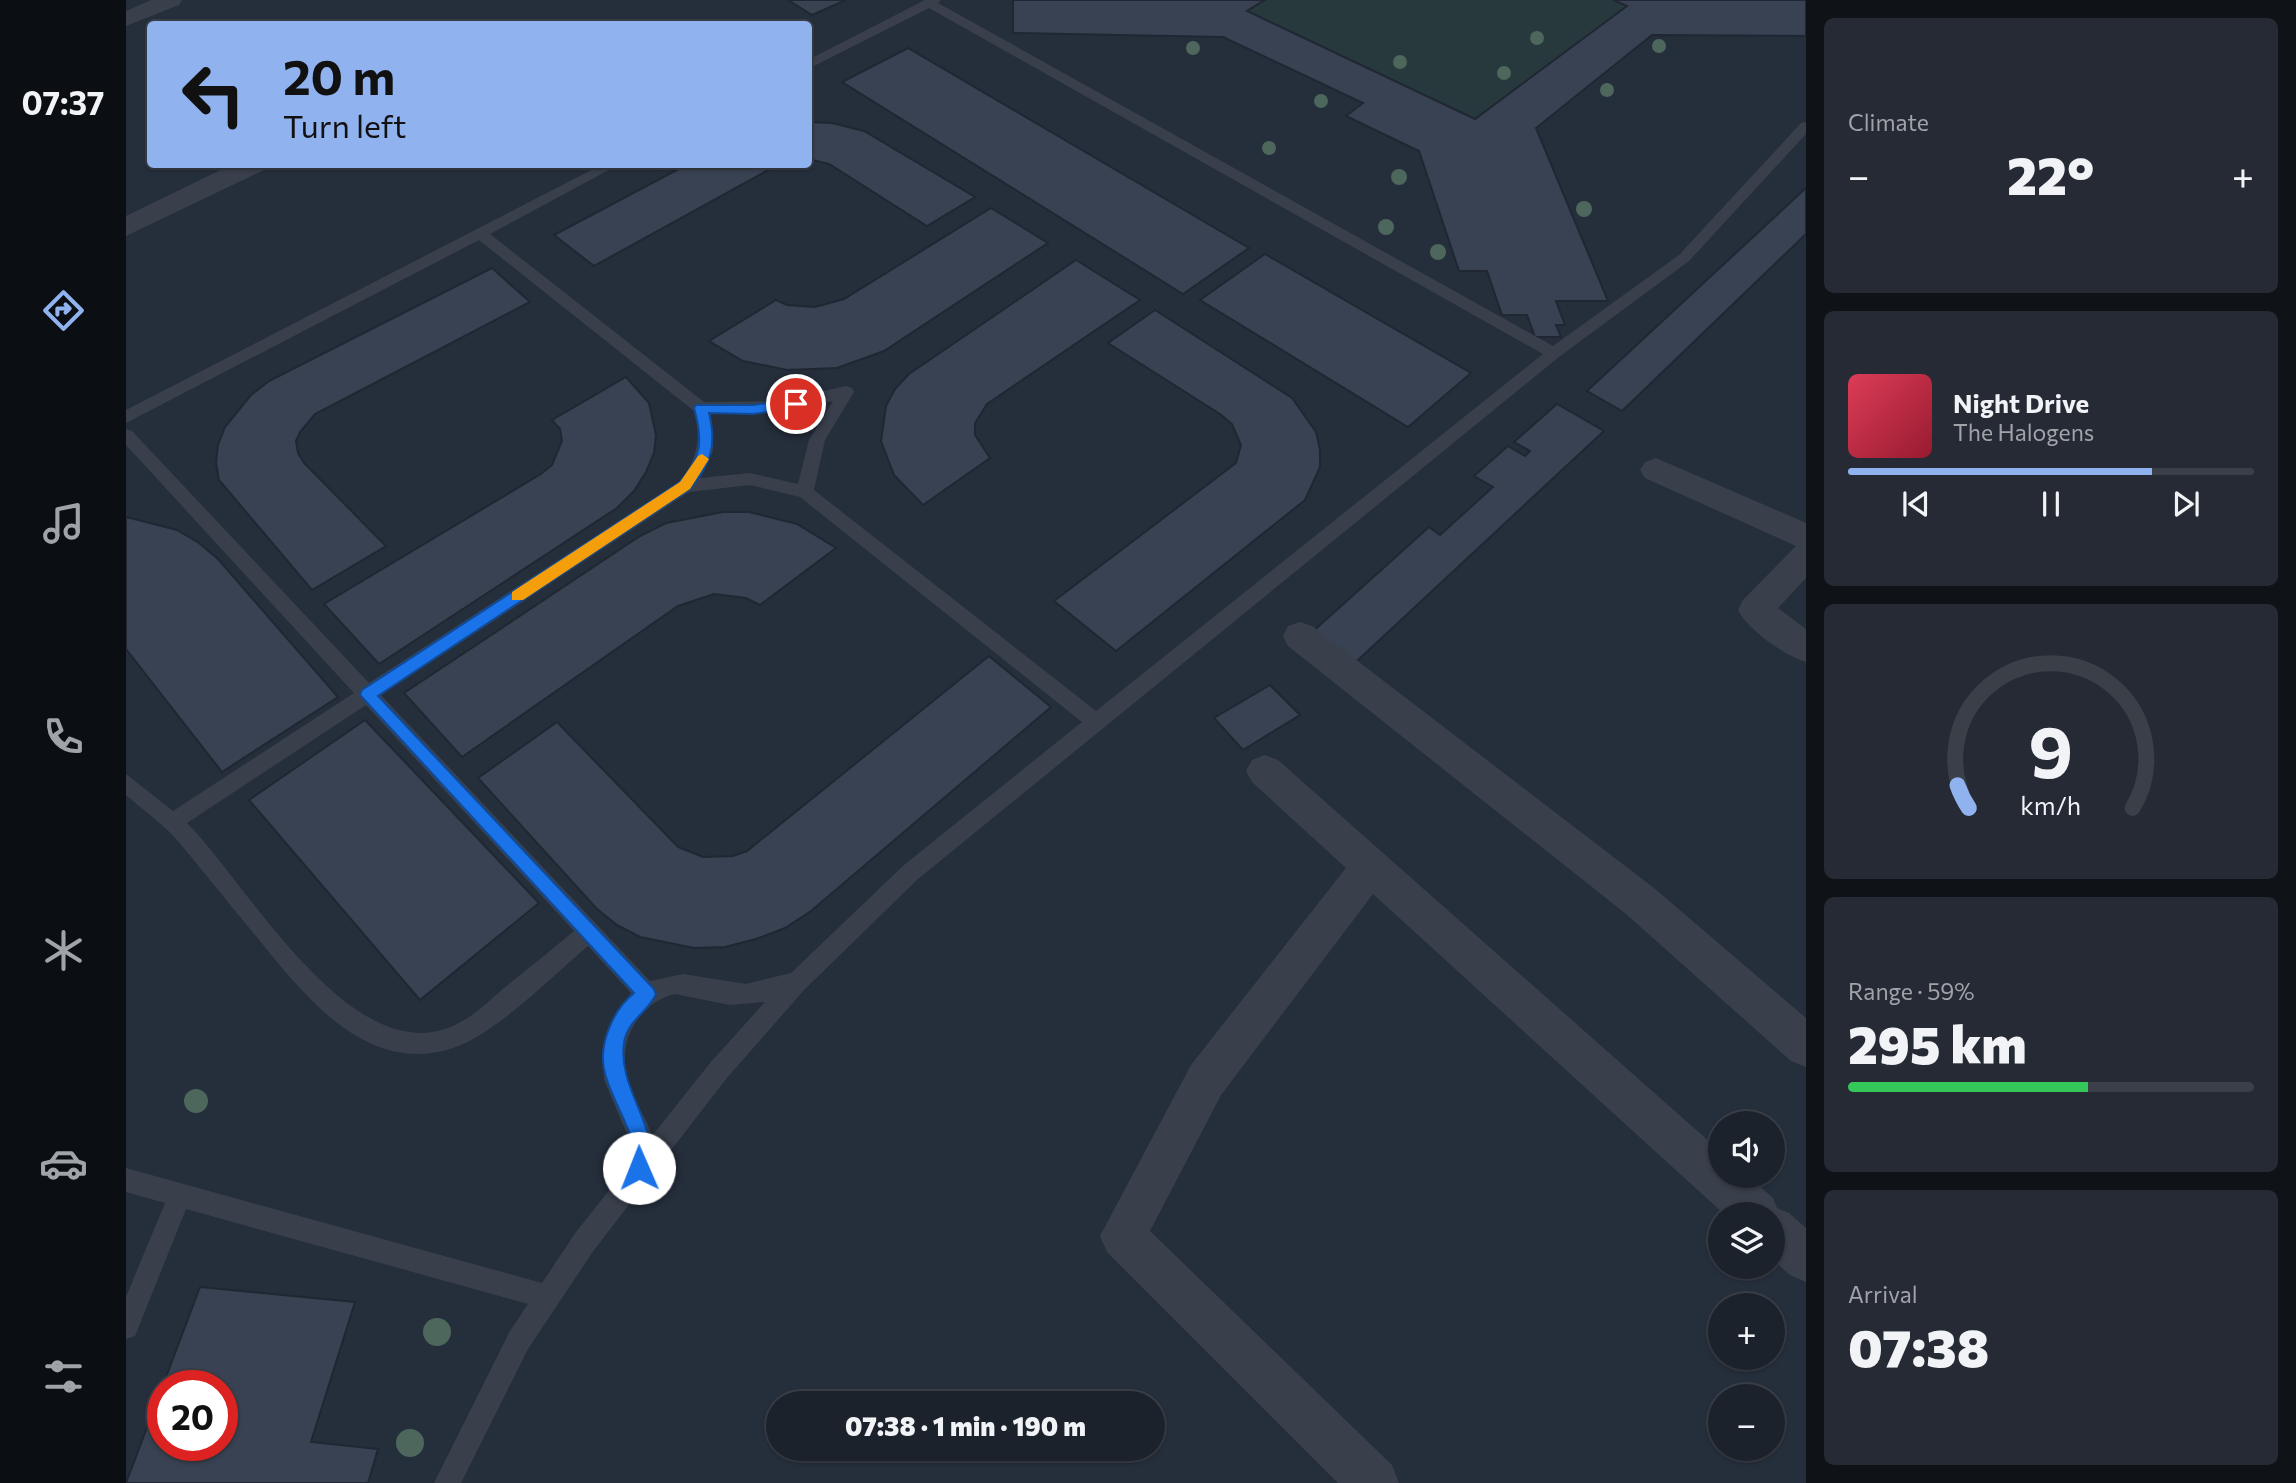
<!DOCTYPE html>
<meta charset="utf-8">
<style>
body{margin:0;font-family:Commissioner,sans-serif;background:#252a34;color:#f1f3f6;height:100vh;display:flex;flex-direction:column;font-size:26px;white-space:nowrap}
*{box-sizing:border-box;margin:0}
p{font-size:23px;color:#a0a4a9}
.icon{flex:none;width:38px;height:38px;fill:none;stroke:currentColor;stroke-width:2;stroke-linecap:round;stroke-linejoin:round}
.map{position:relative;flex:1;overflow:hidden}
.sheet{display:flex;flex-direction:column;gap:18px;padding:18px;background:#0f1318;width:490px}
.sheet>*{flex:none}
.banner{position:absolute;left:21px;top:21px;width:665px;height:147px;border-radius:7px;box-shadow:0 2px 5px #0004,0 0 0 2px #3a3f48;background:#90b3f0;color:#111;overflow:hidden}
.buttons{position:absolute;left:1582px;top:1111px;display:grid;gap:14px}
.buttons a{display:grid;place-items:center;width:77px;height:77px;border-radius:50%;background:#1c222c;box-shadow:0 2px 5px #0004,0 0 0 2px #3a3f48;font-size:35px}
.speed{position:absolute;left:21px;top:1370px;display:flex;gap:14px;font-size:35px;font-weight:700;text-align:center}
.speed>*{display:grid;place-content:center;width:91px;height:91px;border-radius:50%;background:#1c222c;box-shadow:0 2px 5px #0004,0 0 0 2px #3a3f48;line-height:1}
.speed .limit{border:10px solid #d22;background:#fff;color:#111}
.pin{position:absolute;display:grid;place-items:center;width:60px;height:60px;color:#fff;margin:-30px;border:4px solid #fff;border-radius:50%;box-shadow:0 2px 7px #0007}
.me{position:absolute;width:77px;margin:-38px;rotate:359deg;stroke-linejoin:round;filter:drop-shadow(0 0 5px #0008)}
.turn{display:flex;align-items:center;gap:24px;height:147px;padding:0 21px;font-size:32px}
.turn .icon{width:91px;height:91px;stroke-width:2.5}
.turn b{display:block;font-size:49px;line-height:60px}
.big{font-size:52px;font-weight:800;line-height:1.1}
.sheet .card{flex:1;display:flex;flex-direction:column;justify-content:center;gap:10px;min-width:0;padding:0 24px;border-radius:10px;background:#252a34}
.sheet .dial{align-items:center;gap:0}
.dial svg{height:182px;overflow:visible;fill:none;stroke:#3a3f48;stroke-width:7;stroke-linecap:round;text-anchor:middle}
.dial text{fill:#f1f3f6;stroke:none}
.song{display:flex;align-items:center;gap:21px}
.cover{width:84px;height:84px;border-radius:10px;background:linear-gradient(135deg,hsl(350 70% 55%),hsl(350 70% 35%))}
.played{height:7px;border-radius:4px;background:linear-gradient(90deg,#90b3f0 75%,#3a3f48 75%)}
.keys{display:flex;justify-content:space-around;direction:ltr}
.heat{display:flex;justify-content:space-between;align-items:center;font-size:38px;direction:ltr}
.charge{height:10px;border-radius:5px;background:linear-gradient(90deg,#34c759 59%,#3a3f48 0)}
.trip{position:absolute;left:640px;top:1391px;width:399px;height:70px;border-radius:35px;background:#1c222c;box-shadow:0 2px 5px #0004,0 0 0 2px #3a3f48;font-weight:800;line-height:70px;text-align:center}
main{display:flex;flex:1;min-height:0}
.tab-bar{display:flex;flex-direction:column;width:126px;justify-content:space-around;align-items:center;background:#0b0e12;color:#a0a4a9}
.tab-bar .icon{width:49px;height:49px}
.tab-bar .active{color:#90b3f0}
.tab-bar b{font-size:32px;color:#f1f3f6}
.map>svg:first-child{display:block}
</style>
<main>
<nav class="tab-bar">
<b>07:37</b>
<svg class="icon active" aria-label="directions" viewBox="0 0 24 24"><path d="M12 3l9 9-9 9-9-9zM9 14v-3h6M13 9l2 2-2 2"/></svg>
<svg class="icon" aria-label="music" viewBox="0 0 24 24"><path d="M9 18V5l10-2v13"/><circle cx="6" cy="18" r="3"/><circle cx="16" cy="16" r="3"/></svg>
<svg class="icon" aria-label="phone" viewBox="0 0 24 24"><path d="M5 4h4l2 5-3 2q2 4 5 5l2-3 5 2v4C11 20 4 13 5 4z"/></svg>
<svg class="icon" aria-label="climate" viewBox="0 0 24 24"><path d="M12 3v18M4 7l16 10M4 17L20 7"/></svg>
<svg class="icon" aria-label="car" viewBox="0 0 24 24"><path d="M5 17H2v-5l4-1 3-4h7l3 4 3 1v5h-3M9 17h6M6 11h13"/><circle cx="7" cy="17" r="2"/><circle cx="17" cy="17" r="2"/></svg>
<svg class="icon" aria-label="filters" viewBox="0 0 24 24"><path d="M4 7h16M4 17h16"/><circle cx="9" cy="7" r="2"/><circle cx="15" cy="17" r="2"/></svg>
</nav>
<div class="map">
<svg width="1680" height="1483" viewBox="0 0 1680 1483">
<rect width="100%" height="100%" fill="#252e3b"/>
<polygon fill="#27393c" points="1139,0 1487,0 1501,6 1349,119 1121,11"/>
<g fill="#384252" stroke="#202733" stroke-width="2" fill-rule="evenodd">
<polygon points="662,0 720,0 686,15"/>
<polygon points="887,0 1139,0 1121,11 1349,119 1501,6 1487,0 1680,0 1680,36 1526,35 1410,128 1482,301 1430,301 1439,325 1430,325 1435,337 1409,337 1401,315 1376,315 1361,271 1333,271 1293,151 1220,116 1237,103 1097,37 887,33"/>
<polygon points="782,48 1123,248 1057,294 716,82"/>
<polygon points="682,122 706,123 738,131 849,197 801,226 703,164 682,159"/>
<polygon points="562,164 653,164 468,266 428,235"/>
<polygon points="1680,188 1680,234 1496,411 1461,391"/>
<polygon points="865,208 922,243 758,351 711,368 661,370 617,361 583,341 650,300 661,305 689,307 718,299"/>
<polygon points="1139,254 1345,373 1282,427 1074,300"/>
<polygon points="950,260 1014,300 861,404 849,423 849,435 864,458 797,505 768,475 755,441 760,406 769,389 783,374"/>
<polygon points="366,268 404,302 189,414 174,432 170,441 172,453 178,463 260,546 186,590 93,480 90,463 92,445 99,427 125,395 143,381"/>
<polygon points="1029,310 1166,398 1190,432 1194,450 1194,467 1179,500 990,651 928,601 1110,463 1115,445 1106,424 1094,414 982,343"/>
<polygon points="500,377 523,403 530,435 528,453 520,472 508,491 491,508 253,664 198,604 415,474 426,465 436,441 434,429 426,420"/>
<polygon points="1431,404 1478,431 1217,674 1174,643 1303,527 1314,535 1367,487 1348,476 1382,446 1399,456 1404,451 1388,442"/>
<polygon points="597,512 623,512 671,524 710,548 634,605 620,598 588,594 552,606 336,757 278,693 514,536 540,523"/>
<polygon points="0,517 51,530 73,543 92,559 212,697 96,772 0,649"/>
<polygon points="863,656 925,707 685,911 659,928 630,939 599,947 568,948 514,937 491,925 471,909 352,778 431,722 552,847 577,857 607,856 621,851"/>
<polygon points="1144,685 1174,715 1117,750 1088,718"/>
<polygon points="239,720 413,903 294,1000 123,800"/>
<path d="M74,1287L229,1302L185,1442L252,1449L242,1483H0ZM37,1386H96V1446H37Z"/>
</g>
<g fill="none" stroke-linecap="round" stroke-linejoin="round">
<path fill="#39404c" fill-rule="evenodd" d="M799,0H815L812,3L1427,346L1553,255L1675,123L1680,122V134L1563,261L1433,357L792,879L679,989L600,1079L468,1250L402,1349L335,1483H308L384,1331L402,1304L60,1209L9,1336L0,1339V1297L39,1203L0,1192V1168L416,1283L450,1232L501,1168L504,1141L478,1080L477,1056L487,1020L505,993L462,946C426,976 370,1034 327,1048C240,1077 177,994 129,935C103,904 78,872 52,841C37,824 17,810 0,795V774L47,811L228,693L0,445V429L6,431L243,683L553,482C571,460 576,438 568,411L353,240L0,423V410L477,164H494L364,234L578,402L653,401L720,386L726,388L728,392L699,440L688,490L970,711L1417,354L803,8L682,69V60ZM707,401L683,440L672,484L624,473L574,478L587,450L585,414L653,413ZM624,485L674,497L956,722L778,865L665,973L620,984L557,974L524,981L255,695L563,492ZM240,705L448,931C425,950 402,969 378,988C362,1002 347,1017 327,1026C225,1071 121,883 61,823ZM549,994L604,1005L639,1002L584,1063L526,1136C521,1117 506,1100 501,1081C491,1043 511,1003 549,994Z"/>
<g fill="#39404c" fill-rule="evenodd">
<polygon points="25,0 56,0 53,5 0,26 0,11"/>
<polygon points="107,164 142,164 138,170 0,236 0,216"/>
<path d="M1530,458L1680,523V578L1652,608L1680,629V662C1658,655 1623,631 1612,610L1617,600L1670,546L1519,478L1514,470L1519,462Z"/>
<polygon points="1174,622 1186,626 1528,888 1680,1018 1680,1067 1665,1061 1500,914 1162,646 1157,636 1162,626"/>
<polygon points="1139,755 1152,760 1594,1151 1594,1176 1622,1176 1647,1198 1651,1208 1663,1213 1680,1228 1680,1282 1664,1275 1647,1260 1647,1214 1598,1214 1247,894 1095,1095 1024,1231 1266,1465 1273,1483 1212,1483 981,1252 974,1236 1065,1065 1220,868 1126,782 1120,771 1126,760"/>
</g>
</g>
<g fill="#4d675d">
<circle cx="1411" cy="38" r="7"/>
<circle cx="1533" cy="46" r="7"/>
<circle cx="1067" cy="48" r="7"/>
<circle cx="1274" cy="62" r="7"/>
<circle cx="1378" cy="73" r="7"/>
<circle cx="1481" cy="90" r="7"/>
<circle cx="1195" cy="101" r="7"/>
<circle cx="1143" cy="148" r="7"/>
<circle cx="1273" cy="177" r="8"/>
<circle cx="1458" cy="209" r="8"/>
<circle cx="1260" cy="227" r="8"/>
<circle cx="1312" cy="252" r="8"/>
<circle cx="70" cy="1101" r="12"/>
<circle cx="311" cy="1332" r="14"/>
<circle cx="284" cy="1443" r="14"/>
</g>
<path fill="#1a73e8" stroke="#114b97" stroke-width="2" d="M670,399L677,404L675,407L627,414L583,413C591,445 585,464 564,489L252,696L527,988L530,994C522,1013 501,1020 498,1043C491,1092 539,1130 520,1175L513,1178L506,1175C501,1162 509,1150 505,1137C498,1117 486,1097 480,1077C470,1048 486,1011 508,993L234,695L236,690L554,482C576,457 577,440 568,408L570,405H627Z"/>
<polygon fill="#f59e0b" points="576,454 583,459 564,489 397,600 386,600 386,592 554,482 572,456"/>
</svg>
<div class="buttons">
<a><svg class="icon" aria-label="sound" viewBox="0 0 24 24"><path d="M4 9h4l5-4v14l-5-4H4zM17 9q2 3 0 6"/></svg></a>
<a><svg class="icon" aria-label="layers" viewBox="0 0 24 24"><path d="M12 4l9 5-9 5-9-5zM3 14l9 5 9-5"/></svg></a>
<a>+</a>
<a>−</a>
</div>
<div class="speed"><div class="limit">20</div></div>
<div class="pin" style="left:670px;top:404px;background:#d93025"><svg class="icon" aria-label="arrive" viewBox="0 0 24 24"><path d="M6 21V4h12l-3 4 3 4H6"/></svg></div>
<svg class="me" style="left:513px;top:1168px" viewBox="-20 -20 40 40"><circle r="19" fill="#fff"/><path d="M0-13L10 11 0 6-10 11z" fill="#1a73e8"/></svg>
<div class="trip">07:38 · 1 min · 190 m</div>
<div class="banner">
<div class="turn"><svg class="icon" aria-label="left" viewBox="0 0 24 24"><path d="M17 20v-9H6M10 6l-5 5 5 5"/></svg><div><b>20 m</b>Turn left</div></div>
</div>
</div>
<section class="sheet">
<div class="card"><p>Climate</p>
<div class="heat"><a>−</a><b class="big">22°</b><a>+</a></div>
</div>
<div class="card">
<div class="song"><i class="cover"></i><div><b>Night Drive</b><p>The Halogens</p></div></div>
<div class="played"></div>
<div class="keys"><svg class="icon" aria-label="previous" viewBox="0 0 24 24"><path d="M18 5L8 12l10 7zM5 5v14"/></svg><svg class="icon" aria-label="pause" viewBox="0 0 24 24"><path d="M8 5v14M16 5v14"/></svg><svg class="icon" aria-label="next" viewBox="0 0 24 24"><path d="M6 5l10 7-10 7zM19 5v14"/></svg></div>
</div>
<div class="card dial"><svg viewBox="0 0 100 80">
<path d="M14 69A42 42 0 1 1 86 69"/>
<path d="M14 69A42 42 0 0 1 9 59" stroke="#90b3f0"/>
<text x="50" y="56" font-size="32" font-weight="700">9</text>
<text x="50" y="72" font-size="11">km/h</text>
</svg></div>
<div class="card"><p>Range · 59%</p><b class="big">295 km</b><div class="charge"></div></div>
<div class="card"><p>Arrival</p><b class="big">07:38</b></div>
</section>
</main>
